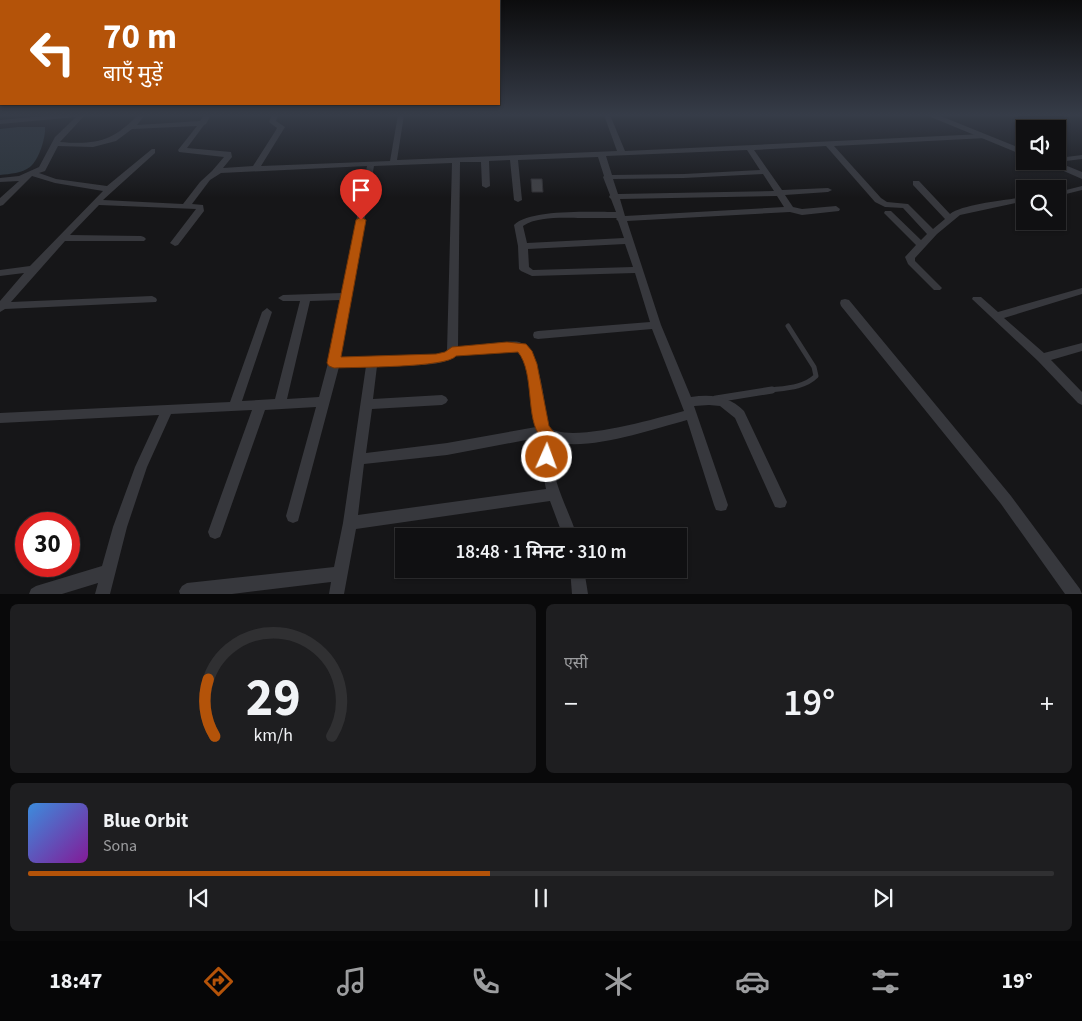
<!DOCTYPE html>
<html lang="hi">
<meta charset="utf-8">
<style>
body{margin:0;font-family:"Source Sans 3","Noto Sans Devanagari",sans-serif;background:#1e1e20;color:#f1f3f6;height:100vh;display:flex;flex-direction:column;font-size:19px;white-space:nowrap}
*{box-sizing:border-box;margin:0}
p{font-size:16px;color:#9c9d9f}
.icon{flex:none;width:28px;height:28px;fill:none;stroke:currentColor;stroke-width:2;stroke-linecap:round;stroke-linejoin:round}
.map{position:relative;height:594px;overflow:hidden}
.panel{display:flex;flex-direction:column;gap:10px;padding:10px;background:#09090a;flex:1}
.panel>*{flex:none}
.banner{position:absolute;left:0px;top:0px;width:500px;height:105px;box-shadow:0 1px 4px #0004,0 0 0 1px #303032;background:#b45309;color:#fff;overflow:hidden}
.buttons{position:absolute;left:1016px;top:120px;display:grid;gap:10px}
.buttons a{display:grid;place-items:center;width:50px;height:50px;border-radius:0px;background:#101012;box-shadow:0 1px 4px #0004,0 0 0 1px #303032;font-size:25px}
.speed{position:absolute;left:15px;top:512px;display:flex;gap:10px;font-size:25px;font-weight:700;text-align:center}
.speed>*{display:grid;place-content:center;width:65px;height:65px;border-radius:50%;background:#101012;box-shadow:0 1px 4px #0004,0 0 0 1px #303032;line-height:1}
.speed .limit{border:8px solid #d22;background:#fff;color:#111}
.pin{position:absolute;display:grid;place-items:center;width:42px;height:42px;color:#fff;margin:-51px -21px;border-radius:50% 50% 50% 0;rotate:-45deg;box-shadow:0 0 5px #0007}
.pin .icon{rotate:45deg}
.me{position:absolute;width:55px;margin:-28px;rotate:2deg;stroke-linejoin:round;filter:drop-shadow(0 0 4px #0008)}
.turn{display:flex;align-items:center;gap:18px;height:105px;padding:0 20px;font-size:22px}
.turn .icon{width:65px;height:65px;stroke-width:2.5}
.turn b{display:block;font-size:35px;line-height:42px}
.big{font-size:38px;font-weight:600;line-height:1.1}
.panel .tile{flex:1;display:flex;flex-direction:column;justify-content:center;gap:8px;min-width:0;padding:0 18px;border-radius:8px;background:#1e1e20}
.panel .dial{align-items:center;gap:0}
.dial svg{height:130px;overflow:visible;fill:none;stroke:#303032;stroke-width:7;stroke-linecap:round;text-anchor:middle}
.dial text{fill:#f1f3f6;stroke:none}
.song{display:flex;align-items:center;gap:15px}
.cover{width:60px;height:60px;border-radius:8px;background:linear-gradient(135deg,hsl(210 70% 55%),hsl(290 70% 35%))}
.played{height:5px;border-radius:2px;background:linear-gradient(90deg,#b45309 45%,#303032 45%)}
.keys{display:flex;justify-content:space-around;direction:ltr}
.heat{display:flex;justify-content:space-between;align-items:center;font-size:28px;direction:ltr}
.panel .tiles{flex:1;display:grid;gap:10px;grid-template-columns:1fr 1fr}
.tile:last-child{grid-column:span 2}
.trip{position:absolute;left:395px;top:528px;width:292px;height:50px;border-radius:0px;background:#101012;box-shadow:0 1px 4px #0004,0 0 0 1px #303032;font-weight:600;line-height:50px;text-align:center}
.tabs{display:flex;height:80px;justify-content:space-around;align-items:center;background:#060607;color:#9c9d9f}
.tabs .icon{width:35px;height:35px}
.tabs .on{color:#b45309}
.tabs b{font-size:22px;color:#f1f3f6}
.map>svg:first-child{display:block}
</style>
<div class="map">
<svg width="1082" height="594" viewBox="0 0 1082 594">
<rect width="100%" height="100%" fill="#161618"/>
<path fill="#2c353c" d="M18,127H45C46,137 39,160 30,167C22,173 10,174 0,175V129Z"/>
<polygon fill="#404145" stroke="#303034" points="531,179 542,179 543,192 532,192"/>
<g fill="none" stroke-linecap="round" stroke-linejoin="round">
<path stroke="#37383d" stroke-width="5" d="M764,391C781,388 803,389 816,376L814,367L788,326"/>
<polyline stroke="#37383d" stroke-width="7" points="716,399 772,390"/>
<g fill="#37383d" fill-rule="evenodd">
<path d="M54,115H85L60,142C96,145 113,141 138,115H145L137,125L200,121L204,115H211L206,124L204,125L187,148L231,152L232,157L223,168L253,166L276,130L277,128L269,122L272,115H278L276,121L285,127L261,166L390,161L398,115H404L397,160L617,151L604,115H610L625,151L983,134L987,136L986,138L834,146L881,198L887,202L908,204L933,229L945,219L913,185V181H919L950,214C963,204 1008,200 1025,197V201L960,215L937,234L915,258V261L942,288L940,290H934L908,264L905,257L916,245L884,213L885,211H891L921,240L927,234L903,208L885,207L875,202L826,146L754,150L782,190L828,188L832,190L828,192L785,195L793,207L802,209L836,206L840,209L839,211L802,215L790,212L627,221L661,325L691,397C712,394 729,396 744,411L787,502L785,507L780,508L775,507L735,418L720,406L709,405L694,406L728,505L726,510L721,511L716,510L714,505L687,420C650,430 590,451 554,442C546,473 568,507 577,536H563L550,501L356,529L344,594H329L331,582L232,594H180L179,591L182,586L187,583L334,567L343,523L366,366L339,367L298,521L293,523L288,521L286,516L316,407L265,410L222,532L220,537L215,539L210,537L208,532L252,410L171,414L147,467L127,527L110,594H95L98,583L62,594H29L31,589L36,586L102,566L113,527L135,467L159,415L0,423V413L230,402L262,312L267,308L272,312L242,401L275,399L300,301H283L278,298L283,295L342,293L367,166L221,173L210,180L192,204L203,205L204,211L178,245L175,246L170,243L196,209L99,205L70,235L141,236L144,237L146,239L144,241H65L11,302L152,296L156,298L157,300L156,302L5,309L0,312V301L24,273L0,276V270L30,266L103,191L55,183L32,176L3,205L0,206V198L19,181L0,182V178L19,176L39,167L55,137L76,117L0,124V120ZM197,126L178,150L179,152L224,157L212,171L200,182L183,204L103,200L155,153V149H152L107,186L56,179L39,173L45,171L58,146L93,147L116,141L132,129ZM747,150L760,170L684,174L612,175L606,156ZM598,157L604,176L603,177L610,195L609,197L611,199L616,212C593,212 529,209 514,225L518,246L519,269L521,271L532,276L635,273L650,322L538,331L534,332L533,335L534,338L538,339L652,329L684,411C661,417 564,446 548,426C545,407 541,349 519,342C510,340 470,346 458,347L460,162H481L482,186L486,188L490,186L489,161L510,160L514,200L518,202L522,200L518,160ZM452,163L447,351L436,355L340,358L374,166ZM763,174L774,191L618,194L613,179L684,178ZM777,196L784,207L625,216L620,199ZM582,218H617L616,219L618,221L624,238L527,243L523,226C538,216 564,218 582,218ZM625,244L633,267L533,270L529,267L528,249ZM341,300L328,363L319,397L287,399L310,301ZM515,350C533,363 532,407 536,427L447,443L366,453L372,409L442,405L446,403L448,400L446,397L442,395L373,399L377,366C393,365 446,368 455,356ZM542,437L540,459L546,489L358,515L364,464L447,455Z"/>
<polygon points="1082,155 1082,159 1058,162 1055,161 1058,161 1058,158"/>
<polygon points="1082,186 1082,190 1058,196 1058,192"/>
<polygon points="1082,288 1082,294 1004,318 1044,353 1082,343 1082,351 1051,360 1082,392 1082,405 1078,403 1038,361 972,299 973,297 981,297 998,312"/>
<polygon points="845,299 849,300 1011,496 1080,589 1082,594 1065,594 1001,504 841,306 840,303 841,300"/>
<polygon points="570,569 584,569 588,594 572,594"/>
</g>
<g fill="#37383d" fill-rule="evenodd">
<polygon points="926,115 938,115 1025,150 1025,156"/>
<polygon points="1041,161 1055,161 1082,172 1082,179"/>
</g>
</g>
<linearGradient id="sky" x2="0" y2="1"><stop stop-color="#0c0c0d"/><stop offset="0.58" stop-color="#363c48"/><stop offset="1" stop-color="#363c48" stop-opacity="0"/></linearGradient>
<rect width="1082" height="198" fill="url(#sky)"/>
<path fill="#b45309" stroke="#753606" d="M361,217L366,220L341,357L436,354L445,352L452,347L507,342L526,344L532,351L537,364L549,426L556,435C553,444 556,453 552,462L547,463L542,462C538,454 538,445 541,437C525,420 535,373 518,352L456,356C447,368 353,367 334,368L329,366L327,363L356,220Z"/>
</svg>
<div class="buttons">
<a><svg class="icon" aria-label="sound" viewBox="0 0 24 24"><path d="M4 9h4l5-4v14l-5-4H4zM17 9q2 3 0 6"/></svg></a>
<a><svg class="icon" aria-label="search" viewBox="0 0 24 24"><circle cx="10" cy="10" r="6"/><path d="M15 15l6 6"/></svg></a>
</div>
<div class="speed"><div class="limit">30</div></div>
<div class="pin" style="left:361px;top:220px;background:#d93025"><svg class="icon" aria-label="arrive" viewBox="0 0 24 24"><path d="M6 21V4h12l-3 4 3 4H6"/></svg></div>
<svg class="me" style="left:547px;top:457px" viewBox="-20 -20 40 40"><circle r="17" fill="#b45309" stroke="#fff" stroke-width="3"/><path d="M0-11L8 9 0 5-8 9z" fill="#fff"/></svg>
<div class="trip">18:48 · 1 मिनट · 310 m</div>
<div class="banner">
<div class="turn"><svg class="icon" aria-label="left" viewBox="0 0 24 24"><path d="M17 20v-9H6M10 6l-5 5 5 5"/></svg><div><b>70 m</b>बाएँ मुड़ें</div></div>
</div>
</div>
<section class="panel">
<div class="tiles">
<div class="tile dial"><svg viewBox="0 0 100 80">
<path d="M14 69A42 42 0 1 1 86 69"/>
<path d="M14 69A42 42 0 0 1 10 34" stroke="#b45309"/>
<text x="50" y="56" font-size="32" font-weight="700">29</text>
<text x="50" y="72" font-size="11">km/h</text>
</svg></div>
<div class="tile"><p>एसी</p>
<div class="heat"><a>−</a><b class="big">19°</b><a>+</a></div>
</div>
<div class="tile">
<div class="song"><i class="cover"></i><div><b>Blue Orbit</b><p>Sona</p></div></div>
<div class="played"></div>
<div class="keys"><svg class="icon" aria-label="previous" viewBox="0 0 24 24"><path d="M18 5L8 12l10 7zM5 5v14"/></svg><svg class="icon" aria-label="pause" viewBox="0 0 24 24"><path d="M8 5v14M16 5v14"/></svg><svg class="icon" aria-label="next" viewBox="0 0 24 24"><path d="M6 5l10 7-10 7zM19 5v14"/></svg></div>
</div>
</div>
</section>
<nav class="tabs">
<b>18:47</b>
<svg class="icon on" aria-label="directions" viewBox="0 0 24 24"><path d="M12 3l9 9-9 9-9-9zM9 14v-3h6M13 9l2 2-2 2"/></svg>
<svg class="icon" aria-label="music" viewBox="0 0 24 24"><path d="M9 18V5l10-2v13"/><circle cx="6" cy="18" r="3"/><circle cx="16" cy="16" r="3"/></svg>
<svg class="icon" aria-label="phone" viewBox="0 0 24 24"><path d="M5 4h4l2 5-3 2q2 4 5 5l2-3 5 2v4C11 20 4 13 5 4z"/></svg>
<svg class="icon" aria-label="climate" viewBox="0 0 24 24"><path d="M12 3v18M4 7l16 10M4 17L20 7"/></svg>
<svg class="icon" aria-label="car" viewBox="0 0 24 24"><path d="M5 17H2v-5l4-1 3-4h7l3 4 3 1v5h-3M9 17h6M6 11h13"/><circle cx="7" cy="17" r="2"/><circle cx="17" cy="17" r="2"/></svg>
<svg class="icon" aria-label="filters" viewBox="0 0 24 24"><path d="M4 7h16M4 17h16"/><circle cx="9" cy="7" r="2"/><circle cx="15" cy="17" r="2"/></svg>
<b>19°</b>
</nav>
